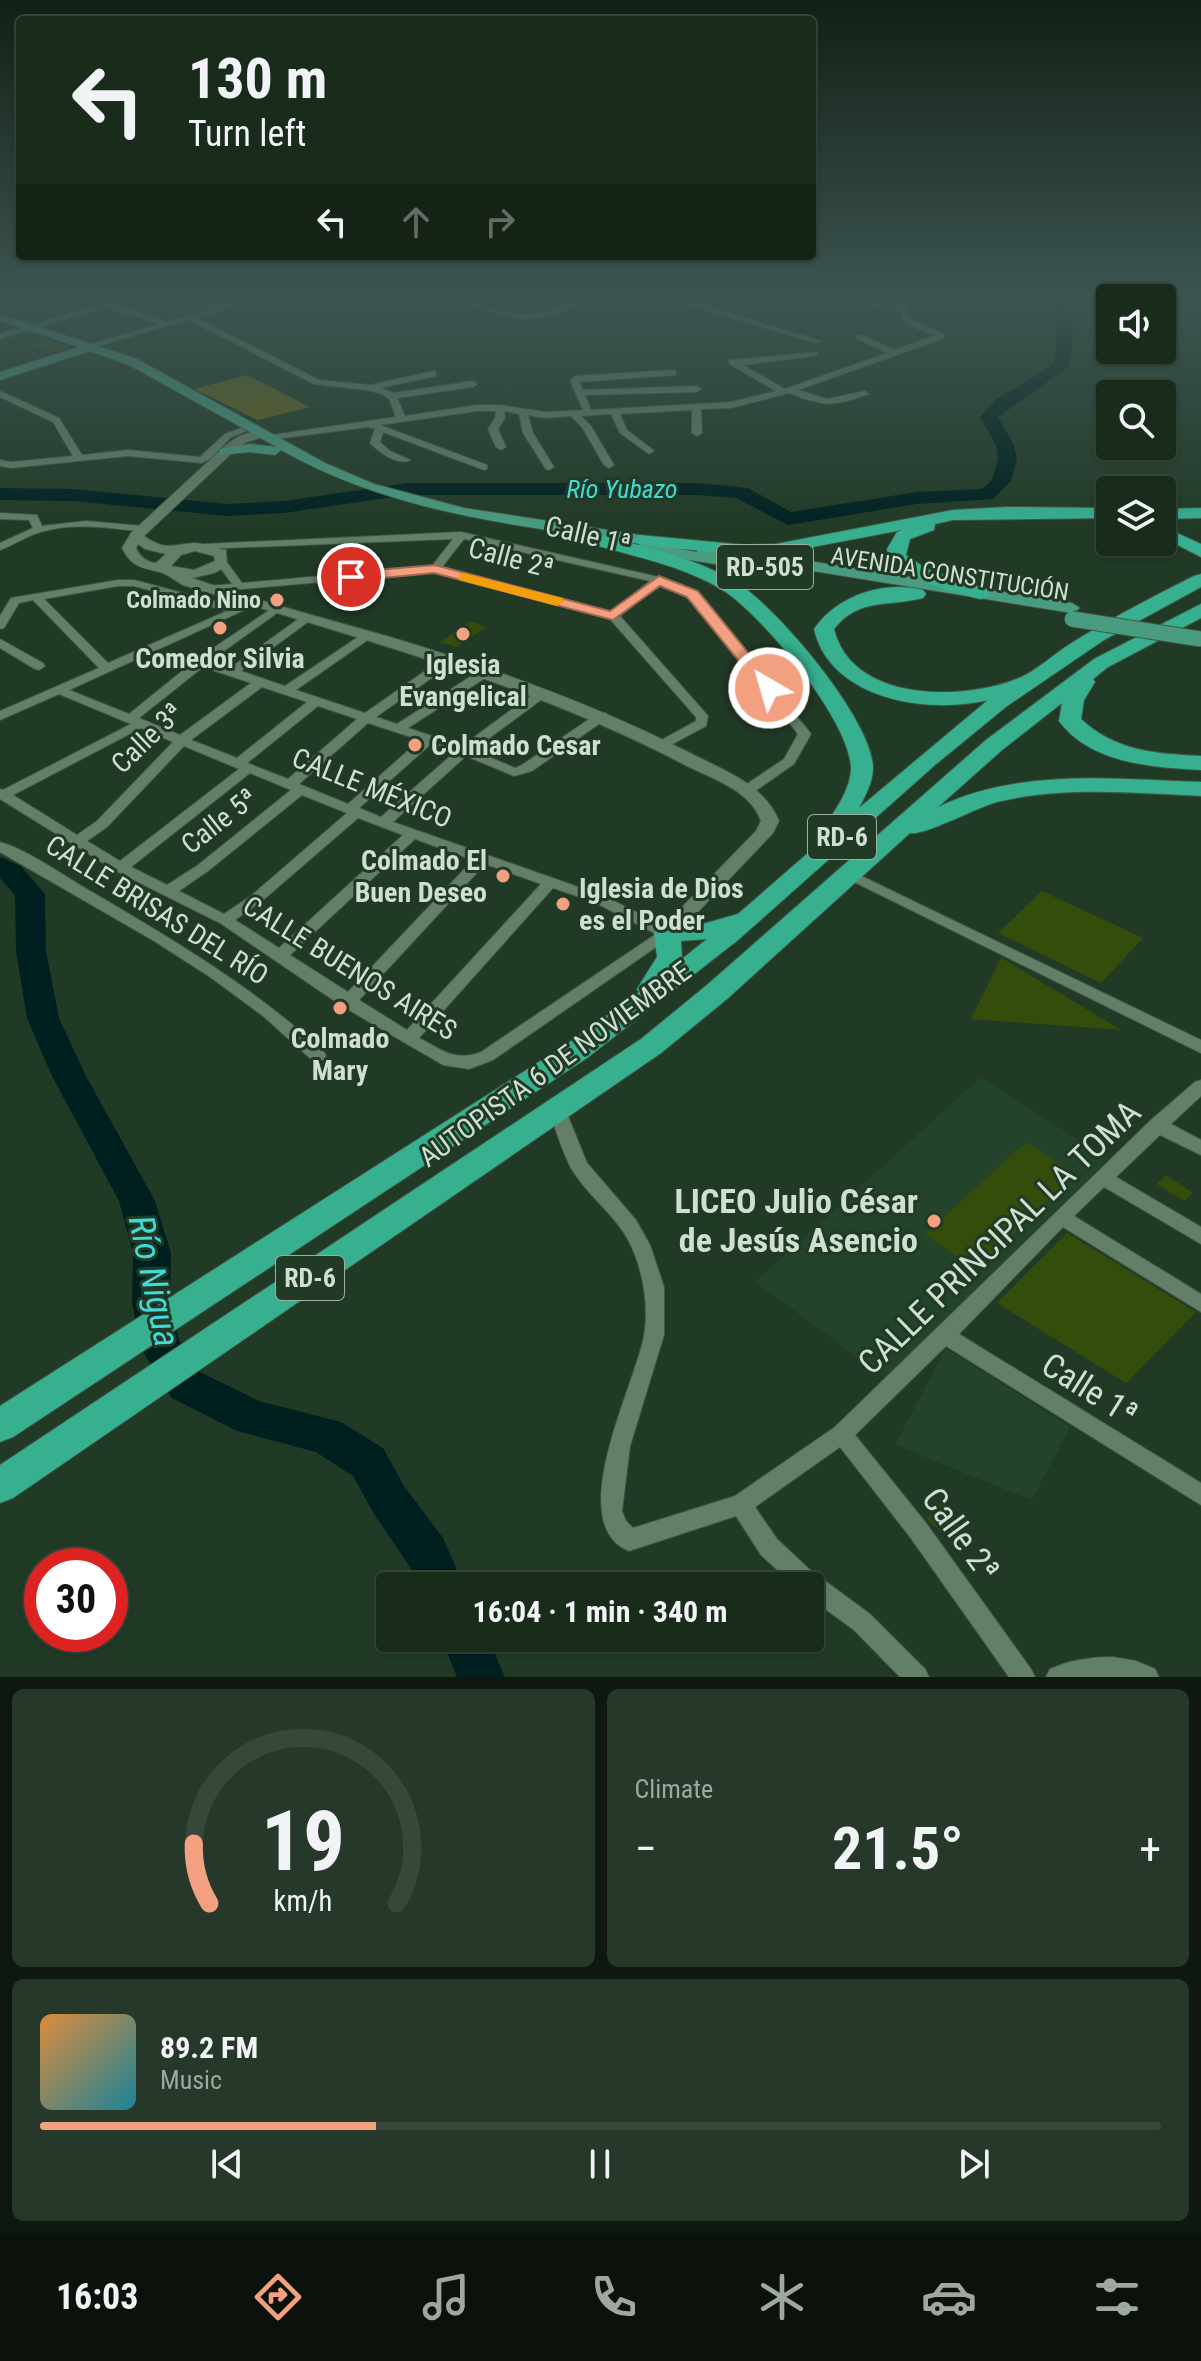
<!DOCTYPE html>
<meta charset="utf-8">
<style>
body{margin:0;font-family:"Roboto Condensed",sans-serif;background:#263829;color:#f1f3f6;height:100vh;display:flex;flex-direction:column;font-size:30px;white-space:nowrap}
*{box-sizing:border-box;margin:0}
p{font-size:26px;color:#9fa7a3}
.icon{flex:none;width:44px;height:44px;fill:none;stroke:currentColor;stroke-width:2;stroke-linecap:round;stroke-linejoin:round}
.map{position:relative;height:1677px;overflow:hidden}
.drawer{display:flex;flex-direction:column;gap:12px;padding:12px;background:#0e180f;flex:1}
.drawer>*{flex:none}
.hud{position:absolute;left:16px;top:16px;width:800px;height:244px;border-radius:8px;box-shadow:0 2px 6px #0004,0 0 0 2px #37483b;background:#192c1c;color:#f1f3f6;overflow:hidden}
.tools{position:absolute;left:1096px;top:284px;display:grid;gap:16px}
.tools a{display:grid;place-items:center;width:80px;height:80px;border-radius:8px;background:#192c1c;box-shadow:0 2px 6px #0004,0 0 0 2px #37483b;font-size:40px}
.speed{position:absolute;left:24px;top:1548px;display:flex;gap:16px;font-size:40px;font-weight:700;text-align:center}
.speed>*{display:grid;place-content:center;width:104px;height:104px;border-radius:50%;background:#192c1c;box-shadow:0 2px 6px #0004,0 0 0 2px #37483b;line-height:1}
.speed .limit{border:12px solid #d22;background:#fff;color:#111}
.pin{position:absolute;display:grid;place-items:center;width:68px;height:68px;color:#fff;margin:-34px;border:4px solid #fff;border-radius:50%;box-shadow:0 2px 8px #0007}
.me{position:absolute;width:88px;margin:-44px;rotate:322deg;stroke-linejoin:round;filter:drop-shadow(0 0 6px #0008)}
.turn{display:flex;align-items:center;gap:28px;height:168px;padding:0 40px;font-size:36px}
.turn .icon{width:104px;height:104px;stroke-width:2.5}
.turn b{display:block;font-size:56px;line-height:68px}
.lanes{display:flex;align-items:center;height:76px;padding:0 40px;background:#0003;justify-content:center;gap:40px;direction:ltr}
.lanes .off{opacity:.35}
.big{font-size:60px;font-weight:700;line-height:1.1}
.drawer .widget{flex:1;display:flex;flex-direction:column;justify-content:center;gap:12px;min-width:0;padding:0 28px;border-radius:12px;background:#263829}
.drawer .dial{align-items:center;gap:0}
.dial svg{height:208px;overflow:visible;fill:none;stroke:#37483b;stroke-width:7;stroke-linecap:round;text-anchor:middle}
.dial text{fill:#f1f3f6;stroke:none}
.song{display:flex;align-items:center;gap:24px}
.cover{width:96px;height:96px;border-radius:12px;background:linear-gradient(135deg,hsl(30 70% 55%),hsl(190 70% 35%))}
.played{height:8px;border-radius:4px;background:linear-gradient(90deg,#f2a080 30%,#37483b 30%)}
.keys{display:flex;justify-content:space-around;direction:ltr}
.heat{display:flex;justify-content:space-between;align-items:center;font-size:44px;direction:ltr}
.drawer .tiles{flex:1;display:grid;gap:12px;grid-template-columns:1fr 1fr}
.widget:last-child{grid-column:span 2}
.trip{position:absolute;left:376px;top:1572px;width:448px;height:80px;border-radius:8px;background:#192c1c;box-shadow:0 2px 6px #0004,0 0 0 2px #37483b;font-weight:700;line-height:80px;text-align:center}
.menu{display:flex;height:128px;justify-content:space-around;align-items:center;background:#0a120b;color:#9fa7a3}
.menu .icon{width:56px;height:56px}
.menu .on{color:#f2a080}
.menu b{font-size:36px;color:#f1f3f6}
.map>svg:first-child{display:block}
</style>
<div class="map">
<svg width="1201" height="1677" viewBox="0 0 1201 1677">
<rect width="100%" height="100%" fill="#213a26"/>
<g fill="#23432a">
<polygon points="981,1077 1108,1159 886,1378 755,1282"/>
<polygon points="946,1348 1070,1427 1032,1500 895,1445"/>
</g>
<polygon fill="#646018" points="247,375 310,407 258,420 194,389"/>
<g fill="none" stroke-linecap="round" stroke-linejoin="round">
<g fill="#002020" fill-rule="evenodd">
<polygon points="1050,297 1066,297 1073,336 1070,366 998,417 1014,445 1017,459 1011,481 993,499 917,504 788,525 736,498 698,495 407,495 284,513 228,516 73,501 0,500 0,488 73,489 228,504 284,501 407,483 698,483 748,488 791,512 917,492 982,489 992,480 998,459 996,445 980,417 995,400 1054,364 1057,336"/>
<polygon points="0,857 21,866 45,894 46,951 59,1018 86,1076 155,1201 171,1253 170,1302 179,1340 200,1372 259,1401 341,1422 383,1448 404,1486 443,1538 464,1586 418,1586 410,1567 374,1514 353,1476 316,1452 237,1431 172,1398 146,1357 140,1345 132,1302 133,1253 119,1201 52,1076 27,1018 16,951 15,895 0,878"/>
<polygon points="441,1638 488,1638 505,1677 457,1677"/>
</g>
</g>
<g fill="#354d0b">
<polygon points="44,339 69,347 52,352 27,345"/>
<polygon points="470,621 486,627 457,647 440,642"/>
<polygon points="1042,891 1143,938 1101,983 998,933"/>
<polygon points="1001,958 1007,961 1121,1030 971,1019"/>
<polygon points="1026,1142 1075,1174 976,1270 925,1234"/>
<polygon points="1166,1175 1193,1193 1184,1201 1157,1184"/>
<polygon points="1067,1233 1196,1312 1126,1383 997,1303"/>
<polygon points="943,1502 956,1514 940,1531 927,1519"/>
</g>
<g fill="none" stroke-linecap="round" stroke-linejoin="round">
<defs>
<g id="minor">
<polygon points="12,297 23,297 0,305 0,301"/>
<polygon points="127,297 139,297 0,339 0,334"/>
<path d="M190,297C202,297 213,304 224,304C236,304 247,297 259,297L197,318L319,380L370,385L433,371L436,372V376L381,388L393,393L473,381L477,384L473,387L397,398L405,416L477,405H500L545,412L583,410L570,381L575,376L673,370L676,371V375L579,382L583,390L697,386L701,389L697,392L585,395L591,410L731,402L776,391L729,364V360L817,352L818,354L814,356L743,365L785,389L887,353L857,339V335H863L894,350L936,335L907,325L900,310L886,297H894L906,307L913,321L945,334L942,339L798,390L827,399L865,391L869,394L844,402L827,404L808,400L789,393L731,408L701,409L702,433L697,436L692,433V410L620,414L627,430L652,449L654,451L649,454L620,433L611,414L581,416L591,426L614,465L609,468L604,465L582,427L571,416L545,418L528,415L533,433L554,467L549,470L546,469L523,433L519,414L504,411L505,418L498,429L506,447L501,450L496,447L488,429L495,418L496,411H477L380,425L487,465V469L484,470L383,432L380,442L390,451L410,460C398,466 381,453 372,445L370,443L375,429L368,427L268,440V436L271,435L396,417L389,399L382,394L367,390L314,384L189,320L166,326V322L217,307Z"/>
<path d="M441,297C469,296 494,313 521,315C549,316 574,296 601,297L551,315L521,319Z"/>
<polygon points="664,297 676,297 821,341 814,343"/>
<polygon points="838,297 853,297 883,304 879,306"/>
<polygon points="0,391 59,418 82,455 128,450 200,457 225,434 241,428 246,431 231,437 211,458 202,463 128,456 11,468 0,466 0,460 11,462 73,456 53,422 0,397"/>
<path d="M0,513L37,515L42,526L86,521L143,526L148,529L143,532C110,528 74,522 41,532C26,536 14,545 0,550V543L33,528L29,520L0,519Z"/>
<path d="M461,532L663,578L697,592L811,734L794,764L751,794H741L739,791L741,788L784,759L798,734L689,596L660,584L620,616L708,716L706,726L663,749L658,748L657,745L658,742L696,721V717L609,618L435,572L208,592L202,589L208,586L232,584L217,563L222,560L226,561L242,583L432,566L453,539L201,549V545L205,544ZM464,539L650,581L611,612L442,567Z"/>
<path d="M118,580H134L236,607L256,599L262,602L69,690L129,714L197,659L277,605L283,608L281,610L210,661L230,668L304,615H312V619L241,671L285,686L364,633H372V637L296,690L365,713L445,657H453V663L376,717L397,724L482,669H490L492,672L490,675L408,728L462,746L537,691H545L547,694L545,697L473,750L515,768L522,765L598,713H606L608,716L606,719L532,771L514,776L466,756L393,822L604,896L672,930L675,933L672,936L493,1060L469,1069L443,1065L342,1006L220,923L116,871L0,799V789L3,790L131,724L59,694L0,720V711L99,668L33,600L19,603L4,628L0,629V616L11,598ZM118,586H134L227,611L108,663L44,599ZM203,667L251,683L180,735L139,718ZM262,687L307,702L237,758L191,740ZM318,706L357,719L288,779L247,763ZM368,723L420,740L348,804L299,784ZM141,728L173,742L97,821L77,835L13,795ZM431,744L455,752L381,817L359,808ZM184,746L239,769L120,861L87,841L107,827ZM250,773L291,790L198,865L167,885L131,867ZM302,795L347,813L252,895L224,914L179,891L208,871ZM358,818L403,835L279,948L235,920L262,901ZM415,839L473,860L348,992L290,955ZM485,864L541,884L407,1030L359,1000ZM553,888L594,902L656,934L481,1052C455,1062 442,1050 419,1038Z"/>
<polygon points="0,639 43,663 45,666 39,670 35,669 0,648"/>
<path d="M0,842C30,851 64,876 92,892C174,940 253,987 324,1052L326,1056L324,1060H312L263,1016L210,977L154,941L0,852Z"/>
<polygon points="851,871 1201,1040 1201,1053 846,878 844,875 846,872"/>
<path d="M1201,1080V1096L1171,1124L1201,1140V1155L1160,1135L1116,1177L1201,1227V1244L1104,1187L1074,1216L1201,1294V1312L1063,1227L959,1334L1201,1483V1505L946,1346L855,1435L926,1523L1031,1669L1035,1677H1009L910,1537L840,1447L755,1507L777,1539L809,1569L870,1614L925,1669L929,1677H900L854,1630L810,1598V1586H795L761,1555L736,1516L629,1551C562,1524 636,1383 644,1336C650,1302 641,1257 622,1230C607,1208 584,1191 571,1168C562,1151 556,1130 549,1111L552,1106L558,1105L564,1106L587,1163L636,1220L650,1245L664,1287V1335L630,1446L622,1511L626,1521L633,1528L735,1496L835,1427L1151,1120L1195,1082Z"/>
<path d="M1113,1657L1136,1661L1155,1669L1159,1677H1046L1050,1669C1070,1660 1091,1657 1113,1657Z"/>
</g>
<g id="tertiary">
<polygon points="79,297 94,297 174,324 88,349 88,345 158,324"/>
<path d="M262,429L266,430V436L247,442L234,451L144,536C166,551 170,545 194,543C203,543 216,548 226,550L227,566L214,573L192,578C257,601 324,618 390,637C493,668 594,704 690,753C723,770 764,784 779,821L773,833L674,937H660L657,933L756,831L761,821C750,790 713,779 685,765C527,682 354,637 183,585C176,581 167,574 160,572C141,568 131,566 122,548L131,533L226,445L239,436ZM138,544L145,549L166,554L156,563C146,562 140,557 136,548ZM195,551L214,556L215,561L194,570L171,566L181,555Z"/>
</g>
<path id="primary" d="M0,314L137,359L325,463L374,484L464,508L659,538L667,543L663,546L697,552L698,546L703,544L1072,603L1080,608L1072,613L721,556L720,562L715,564L644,553L636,548L640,544C513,524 395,514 281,450L275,455L250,452L220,455V449L250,444L277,447L129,365L90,351L0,380V372L79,347L0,321Z"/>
<g id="motorway">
<path d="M1007,507L1110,508V518L953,520L935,524L934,530L910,539L906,555L925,568L987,589L990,593L987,597L980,599C956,593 890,576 887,549L897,532L902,530L776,554L745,555L640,545L631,540L640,535L745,545L776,544L953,510Z"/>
<polygon points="1201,508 1201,518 1162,519 1162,509"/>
<polygon points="1162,526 1201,544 1201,557 1162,537"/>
<path d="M598,535C644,546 697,558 737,583C777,607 873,721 873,768C873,782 865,796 859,808L988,700C927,715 830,699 814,629C837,596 883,580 923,590L926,594L923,598C889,607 859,597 834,629C852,703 963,701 1019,678C1036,671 1054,654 1070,644C1110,619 1152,597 1194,576L1201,574V587L1104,640L1007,706L935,765L738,940L587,1058L13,1437L0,1442V1406L567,1044L639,992L637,989L657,957L654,933L658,927L699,925L738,914L815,847L813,844C826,822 851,794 851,768C850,721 763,616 724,591C685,566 635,557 592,544L589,540L592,536ZM707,939L682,959L681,941Z"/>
<path d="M1201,604V618L1108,667L1093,679L1095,682L1084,700L1081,719C1115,751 1156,754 1201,756V770C1152,767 1091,764 1059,721L1062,703L1002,750L938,807C1019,768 1114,779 1201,782V796C1133,793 1063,786 997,802C977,807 925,836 910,833L727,999L661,1053L13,1498L0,1503V1465L641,1039L707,985L986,740L1094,659Z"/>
</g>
</defs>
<use href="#minor" stroke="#405646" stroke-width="2"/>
<use href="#tertiary" stroke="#405646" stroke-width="2"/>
<use href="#primary" stroke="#405646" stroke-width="2"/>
<use href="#motorway" stroke="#405646" stroke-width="2"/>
<use href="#minor" fill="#637f68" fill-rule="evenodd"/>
<use href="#tertiary" fill="#637f68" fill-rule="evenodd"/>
<use href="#primary" fill="#499c80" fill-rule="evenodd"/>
<use href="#motorway" fill="#37b090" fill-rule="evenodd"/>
<defs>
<polyline id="primary-bridge" points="1072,619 1201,639"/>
</defs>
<use href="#primary-bridge" stroke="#405646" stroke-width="17" stroke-linecap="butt"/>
<use href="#primary-bridge" stroke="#499c80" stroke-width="15"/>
</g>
<linearGradient id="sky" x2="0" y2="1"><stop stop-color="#122015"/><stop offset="0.56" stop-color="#3d5552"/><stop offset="1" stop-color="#3d5552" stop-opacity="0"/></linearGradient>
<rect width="1201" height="532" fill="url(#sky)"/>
<polygon fill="#f2a080" stroke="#9d6853" stroke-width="2" points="435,565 610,611 659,576 698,591 777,688 769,693 763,691 687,597 660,586 613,620 434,573 351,581 344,577 351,572"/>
<polygon fill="#f59e0b" points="464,573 562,598 565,601 557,606 459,580 459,574"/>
<g fill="#f2a080" stroke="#213a26" stroke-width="3">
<circle cx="277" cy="600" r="8"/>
<circle cx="220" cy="628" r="8"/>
<circle cx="463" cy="634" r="8"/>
<circle cx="415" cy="745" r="8"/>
<circle cx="503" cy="876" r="8"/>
<circle cx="563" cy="904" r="8"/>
<circle cx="340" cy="1008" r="8"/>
<circle cx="934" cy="1221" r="8"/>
</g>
<g text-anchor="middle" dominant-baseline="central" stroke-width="6" stroke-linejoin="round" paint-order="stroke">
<g font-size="24" fill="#d0dfd2" stroke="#213a26">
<text transform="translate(950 574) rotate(9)">AVENIDA CONSTITUCIÓN</text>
</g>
<g font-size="24" font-weight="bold" fill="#d0dfd2" stroke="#213a26" text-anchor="end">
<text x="261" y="600">Colmado Nino</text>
</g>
<g font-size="26" font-style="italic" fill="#42dad7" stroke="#213a26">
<text x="622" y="489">Río Yubazo</text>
</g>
<g fill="#213a26" stroke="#9cae9e" stroke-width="2">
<rect x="717" y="545" width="96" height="44" rx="6"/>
<rect x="808" y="815" width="68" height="44" rx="6"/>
<rect x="276" y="1256" width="68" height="44" rx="6"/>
</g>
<g font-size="26" font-weight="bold" fill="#d0dfd2">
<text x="765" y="567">RD-505</text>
<text x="842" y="837">RD-6</text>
<text x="310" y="1278">RD-6</text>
</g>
<g font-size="28" fill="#d0dfd2" stroke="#213a26">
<text transform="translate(588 535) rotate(13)">Calle 1ª</text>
<text transform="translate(511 558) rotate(15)">Calle 2ª</text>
<text transform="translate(147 738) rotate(-44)">Calle 3ª</text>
<text transform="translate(372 788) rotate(22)">CALLE MÉXICO</text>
<text transform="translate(219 821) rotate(-38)">Calle 5ª</text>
<text transform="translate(157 910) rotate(32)">CALLE BRISAS DEL RÍO</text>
<text transform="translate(350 968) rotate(32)">CALLE BUENOS AIRES</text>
<text transform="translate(555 1064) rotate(-36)">AUTOPISTA 6 DE NOVIEMBRE</text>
</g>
<g font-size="28" font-weight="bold" fill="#d0dfd2" stroke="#213a26">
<text x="220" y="658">Comedor Silvia</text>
<text x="463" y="664">Iglesia<tspan x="463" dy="32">Evangelical</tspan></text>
<text x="431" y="745" text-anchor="start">Colmado Cesar</text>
<text x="487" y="860" text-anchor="end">Colmado El<tspan x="487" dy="32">Buen Deseo</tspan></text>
<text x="579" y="888" text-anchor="start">Iglesia de Dios<tspan x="579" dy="32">es el Poder</tspan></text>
<text x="340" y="1038">Colmado<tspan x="340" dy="32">Mary</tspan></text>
</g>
<g font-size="34" font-weight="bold" fill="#d0dfd2" stroke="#213a26" text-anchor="end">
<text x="918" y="1201">LICEO Julio César<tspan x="918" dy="39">de Jesús Asencio</tspan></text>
</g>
<g font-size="34" fill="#d0dfd2" stroke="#213a26">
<text transform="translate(999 1237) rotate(-44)">CALLE PRINCIPAL LA TOMA</text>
<text transform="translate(1090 1389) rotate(32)">Calle 1ª</text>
<text transform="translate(961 1534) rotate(54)">Calle 2ª</text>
</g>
<g font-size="36" font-style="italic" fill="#42dad7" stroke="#213a26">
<text transform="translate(154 1281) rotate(78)">Río Nigua</text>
</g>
</g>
</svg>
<div class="tools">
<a><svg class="icon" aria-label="sound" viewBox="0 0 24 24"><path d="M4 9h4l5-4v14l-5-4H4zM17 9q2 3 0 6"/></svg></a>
<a><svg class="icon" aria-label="search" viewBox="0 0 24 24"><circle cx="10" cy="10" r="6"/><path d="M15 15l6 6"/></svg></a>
<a><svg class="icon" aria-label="layers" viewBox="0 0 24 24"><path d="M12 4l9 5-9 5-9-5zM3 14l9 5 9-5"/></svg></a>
</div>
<div class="speed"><div class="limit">30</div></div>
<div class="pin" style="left:351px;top:577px;background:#d93025"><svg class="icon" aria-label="arrive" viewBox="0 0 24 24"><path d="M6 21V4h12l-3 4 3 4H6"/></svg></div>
<svg class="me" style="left:769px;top:688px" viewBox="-20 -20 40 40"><circle r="17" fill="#f2a080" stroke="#fff" stroke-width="3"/><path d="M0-11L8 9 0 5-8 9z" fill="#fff"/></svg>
<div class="trip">16:04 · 1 min · 340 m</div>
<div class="hud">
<div class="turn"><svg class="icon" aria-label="left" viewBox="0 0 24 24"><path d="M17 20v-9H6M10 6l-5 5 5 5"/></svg><div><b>130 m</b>Turn left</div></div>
<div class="lanes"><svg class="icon" aria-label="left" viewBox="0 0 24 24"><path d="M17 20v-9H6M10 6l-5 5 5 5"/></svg><svg class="icon off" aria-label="ahead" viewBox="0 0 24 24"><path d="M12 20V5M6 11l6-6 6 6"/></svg><svg class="icon off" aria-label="right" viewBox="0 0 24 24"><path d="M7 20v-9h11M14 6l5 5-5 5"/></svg></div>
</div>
</div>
<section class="drawer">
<div class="tiles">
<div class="widget dial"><svg viewBox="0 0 100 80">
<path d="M14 69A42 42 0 1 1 86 69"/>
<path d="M14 69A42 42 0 0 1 8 46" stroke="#f2a080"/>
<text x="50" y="56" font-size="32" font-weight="700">19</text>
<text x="50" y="72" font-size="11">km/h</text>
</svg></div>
<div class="widget"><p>Climate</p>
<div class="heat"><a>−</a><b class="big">21.5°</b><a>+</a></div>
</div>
<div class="widget">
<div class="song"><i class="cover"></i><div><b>89.2 FM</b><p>Music</p></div></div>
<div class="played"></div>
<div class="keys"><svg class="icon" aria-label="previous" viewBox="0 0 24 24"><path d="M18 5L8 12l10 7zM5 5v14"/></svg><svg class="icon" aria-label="pause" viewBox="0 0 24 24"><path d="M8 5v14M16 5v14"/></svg><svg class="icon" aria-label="next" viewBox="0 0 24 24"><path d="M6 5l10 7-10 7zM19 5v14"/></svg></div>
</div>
</div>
</section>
<nav class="menu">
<b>16:03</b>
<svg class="icon on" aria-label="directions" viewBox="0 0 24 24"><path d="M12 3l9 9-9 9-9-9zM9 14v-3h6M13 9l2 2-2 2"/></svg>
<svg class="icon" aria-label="music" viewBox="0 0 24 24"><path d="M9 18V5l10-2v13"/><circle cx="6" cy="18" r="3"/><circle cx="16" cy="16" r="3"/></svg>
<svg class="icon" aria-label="phone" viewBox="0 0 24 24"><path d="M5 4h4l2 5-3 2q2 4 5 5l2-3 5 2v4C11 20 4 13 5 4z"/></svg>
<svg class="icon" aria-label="climate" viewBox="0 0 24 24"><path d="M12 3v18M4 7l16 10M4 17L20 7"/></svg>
<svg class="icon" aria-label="car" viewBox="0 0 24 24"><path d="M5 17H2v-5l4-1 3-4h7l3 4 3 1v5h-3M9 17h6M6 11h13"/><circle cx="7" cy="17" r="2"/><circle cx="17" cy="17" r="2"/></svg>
<svg class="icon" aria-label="filters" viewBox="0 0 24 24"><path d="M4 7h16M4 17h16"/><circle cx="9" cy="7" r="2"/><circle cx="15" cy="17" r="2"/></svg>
</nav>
